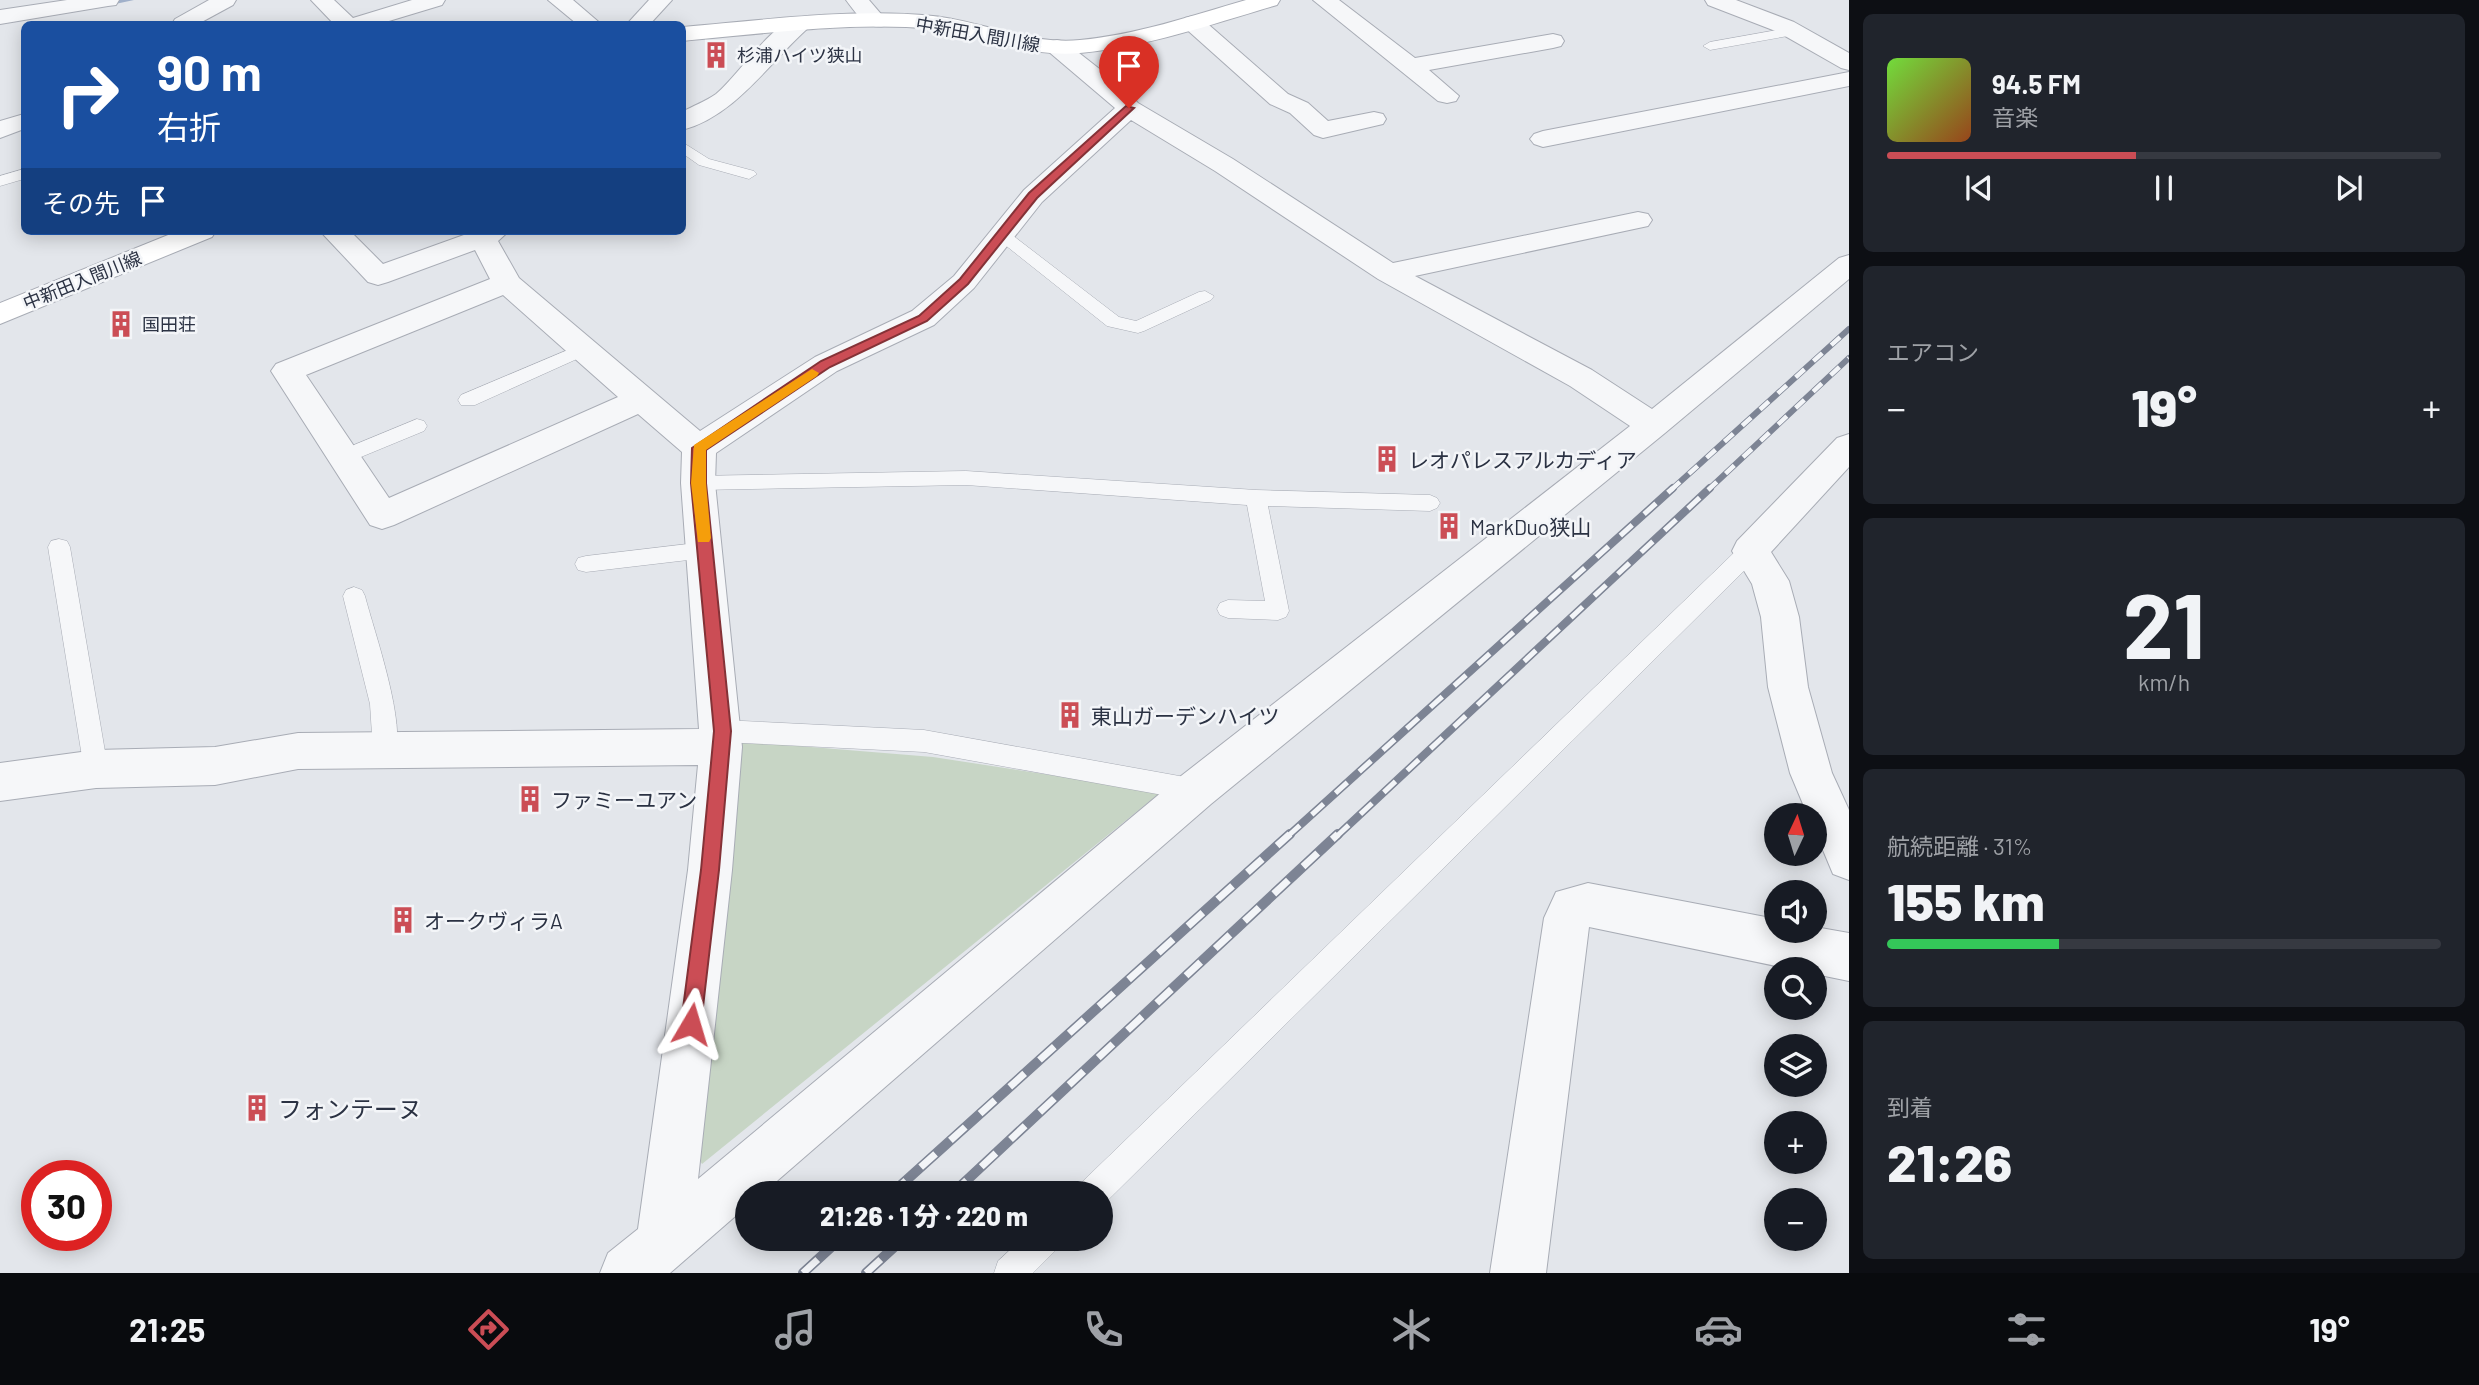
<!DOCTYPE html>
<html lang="ja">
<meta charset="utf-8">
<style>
body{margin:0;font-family:Barlow,"Noto Sans JP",sans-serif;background:#20242c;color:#f1f3f6;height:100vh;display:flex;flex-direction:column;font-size:26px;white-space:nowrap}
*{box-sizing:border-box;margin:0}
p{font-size:23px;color:#9ea1a6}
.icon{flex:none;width:38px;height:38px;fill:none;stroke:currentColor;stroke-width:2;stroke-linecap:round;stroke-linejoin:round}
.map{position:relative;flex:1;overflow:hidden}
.drawer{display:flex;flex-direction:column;gap:14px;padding:14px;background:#0d0f14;width:630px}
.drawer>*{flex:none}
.guide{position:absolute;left:21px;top:21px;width:665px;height:214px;border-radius:10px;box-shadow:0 4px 18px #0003;background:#1a4fa0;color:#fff;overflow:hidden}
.needle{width:46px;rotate:4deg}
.fabs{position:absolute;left:1764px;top:803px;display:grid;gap:14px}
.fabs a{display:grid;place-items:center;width:63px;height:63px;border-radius:50%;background:#171b24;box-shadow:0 4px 18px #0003;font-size:35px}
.speed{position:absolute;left:21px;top:1160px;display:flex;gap:14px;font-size:35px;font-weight:700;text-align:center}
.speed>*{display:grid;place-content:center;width:91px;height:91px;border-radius:50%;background:#171b24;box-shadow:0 4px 18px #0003;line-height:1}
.speed .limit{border:10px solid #d22;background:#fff;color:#111}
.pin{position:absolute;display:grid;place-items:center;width:60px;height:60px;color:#fff;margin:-72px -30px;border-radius:50% 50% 50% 0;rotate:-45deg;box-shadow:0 0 7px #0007}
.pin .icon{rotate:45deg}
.me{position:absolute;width:77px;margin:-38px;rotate:7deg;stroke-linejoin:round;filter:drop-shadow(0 0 5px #0008)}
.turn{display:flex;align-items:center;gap:24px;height:147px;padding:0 21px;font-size:32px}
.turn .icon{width:91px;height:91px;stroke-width:2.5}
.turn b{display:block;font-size:49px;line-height:60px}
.then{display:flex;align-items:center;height:66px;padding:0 21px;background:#0003;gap:14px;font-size:26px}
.big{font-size:52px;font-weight:800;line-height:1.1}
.drawer .card{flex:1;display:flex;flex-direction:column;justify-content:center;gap:10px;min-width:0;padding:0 24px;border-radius:10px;background:#20242c}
.drawer .dial{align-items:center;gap:0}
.dial b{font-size:91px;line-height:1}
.song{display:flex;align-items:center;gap:21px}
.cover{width:84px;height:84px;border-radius:10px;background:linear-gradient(135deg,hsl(100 70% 55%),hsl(20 70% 35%))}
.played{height:7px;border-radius:4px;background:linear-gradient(90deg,#cb4d55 45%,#363941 45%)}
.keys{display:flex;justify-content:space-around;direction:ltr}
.heat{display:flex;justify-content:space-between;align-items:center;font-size:38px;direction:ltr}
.charge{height:10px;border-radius:5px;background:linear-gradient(90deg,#34c759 31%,#363941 0)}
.trip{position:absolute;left:735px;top:1181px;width:378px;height:70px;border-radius:35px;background:#171b24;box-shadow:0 4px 18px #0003;font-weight:800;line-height:70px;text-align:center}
.menu{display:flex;height:112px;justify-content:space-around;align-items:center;background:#090b0e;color:#9ea1a6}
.menu .icon{width:49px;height:49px}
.menu .active{color:#cb4d55}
.menu b{font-size:32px;color:#f1f3f6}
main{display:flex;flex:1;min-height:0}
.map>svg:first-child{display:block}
</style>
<main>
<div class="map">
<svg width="1849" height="1273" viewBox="0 0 1849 1273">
<rect width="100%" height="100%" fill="#e3e6eb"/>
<polygon fill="#c7d5c5" points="736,741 933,757 1161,792 702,1164 690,1144 726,926"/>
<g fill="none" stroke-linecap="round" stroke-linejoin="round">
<polygon fill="#a0b0ca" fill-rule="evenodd" points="116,0 134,0 101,7 97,5"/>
<defs>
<g id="lane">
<polygon points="1794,27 1799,28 1799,34 1710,50 1703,46 1710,42"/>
<polygon points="682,142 709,159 754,171 757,174 749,179 699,165 682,153"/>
<polygon points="24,169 24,179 0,186 0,176"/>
<polygon points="1001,229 1007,231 1119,317 1136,321 1199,292 1205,291 1214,296 1211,300 1144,331 1138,333 1107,326 995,237 993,234 995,231"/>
<polygon points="582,344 591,350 588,354 475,405 461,405 458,400 461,395"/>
<polygon points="417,419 424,421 427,426 424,431 344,464 337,462 334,457 337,452"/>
<polygon points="966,471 1256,490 1430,495 1437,498 1440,503 1437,508 1430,511 1268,506 1289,611 1286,617 1278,620 1228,618 1220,615 1217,609 1220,603 1228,600 1265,601 1247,505 966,485 698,490 691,488 688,483 691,478 698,476"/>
<polygon points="59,539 67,541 70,547 108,769 105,777 96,780 87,777 84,769 48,547 51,541"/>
<polygon points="705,542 713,544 716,550 713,556 705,558 586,572 578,570 575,564 578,558 586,556"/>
<polygon points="1750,543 1758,545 1761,551 1758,557 1103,1205 1101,1206 1101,1194 1076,1194 1081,1183 1742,545"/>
<path d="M354,587L362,590L365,596C374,631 408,727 394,758L385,761L376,758L373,750L370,704L343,596L346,590Z"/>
<polygon points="722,720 924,730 1196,779 1205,782 1209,790 1205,798 1196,801 924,752 722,742 713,738 710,731 713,724"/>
<polygon points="1022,1239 1061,1239 1056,1250 1033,1273 994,1273 998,1261"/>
</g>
<g id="street">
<polygon points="67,0 119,0 116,5 108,6 0,24 0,10"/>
<polygon points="209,0 236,0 233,5 198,24 172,24 175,19"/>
<polygon points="311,0 334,0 353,18 412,0 445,0 442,5 379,24 334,24"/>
<polygon points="548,0 573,0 601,24 577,24"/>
<polygon points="649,0 672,0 650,24 627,24"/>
<path d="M846,0H869L887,21L884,26C866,30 856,13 846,0Z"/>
<polygon points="1313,0 1339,0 1415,58 1553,34 1561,36 1564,41 1561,46 1553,48 1429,70 1459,96 1456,101 1447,103 1438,101"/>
<polygon points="1705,0 1736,0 1794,22 1849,53 1849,70 1841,68 1778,32 1708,5"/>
<polygon points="1193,16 1201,18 1288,94 1308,103 1328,121 1374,112 1383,114 1386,119 1383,124 1323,138 1314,135 1290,113 1270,104 1185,28 1182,23 1185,18"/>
<path d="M799,17L807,19L810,24L807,29C769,63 734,117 682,130V112C693,106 706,101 716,94C739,75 770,24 799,17Z"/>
<path d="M1057,40L1065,42L1120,85L1138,103L1233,159L1393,263L1638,212L1648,214L1652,220L1648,226L1415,276L1592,370L1652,409L1839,258L1849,255V279L1665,433L1211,804L762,1194H747V1206L670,1273H600L608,1253L638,1229L688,870L698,765L298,769L215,785L96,788L0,801V763L96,750L215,747L298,733L699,729L681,483L682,452L638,414L394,525L382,529L370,525L271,371L276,364L490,279L475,250L388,282L378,285L368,282L320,231H350L383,264L475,231H509L498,241L519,278L700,431L815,357L912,311L954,276L1024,190L1115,108L1049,52L1046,47L1049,42ZM1131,120L1215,171L1378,279L1570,386L1630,426L1181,776L698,1179L732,870L742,747L715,483L716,453L837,371L934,325L974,288L1042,202ZM503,295L618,397L389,498L306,375Z"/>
<polygon points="1849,72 1849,86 1543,147 1534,144 1530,139 1534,134 1543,131"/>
<polygon points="24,114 24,129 0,138 0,121"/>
<polygon points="1849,434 1849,467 1771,552 1789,581 1799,617 1808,687 1832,773 1849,810 1849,880 1833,874 1815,831 1815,816 1808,816 1790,773 1768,687 1761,617 1752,584 1732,551 1737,541 1837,438"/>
<polygon points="1588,883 1776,919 1776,931 1815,931 1815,927 1849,933 1849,981 1815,974 1815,970 1795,970 1589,927 1546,1273 1490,1273 1544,918 1556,892"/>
</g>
<g id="secondary">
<path d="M1246,0H1280L1277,5C1212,24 1147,47 1080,53C1029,58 982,35 933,29C853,21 762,34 682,41V27C764,20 852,8 933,16C982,21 1029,45 1080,40C1136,35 1191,16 1246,0Z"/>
<polygon points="178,231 216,231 212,237 0,324 0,303"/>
</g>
</defs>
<use href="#lane" stroke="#a8acb5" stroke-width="1"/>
<use href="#street" stroke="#a8acb5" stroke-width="2"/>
<use href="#secondary" stroke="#a8acb5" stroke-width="2"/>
<use href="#lane" fill="#f6f7f9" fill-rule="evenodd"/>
<use href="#street" fill="#f6f7f9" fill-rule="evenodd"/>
<use href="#secondary" fill="#fff" fill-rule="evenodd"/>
<defs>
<g id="rail-far2">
<polyline points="1671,490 1849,329"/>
<polyline points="1708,490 1849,358"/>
</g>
<g id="rail-far1">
<polyline points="1288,836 1673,488"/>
<polyline points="1337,836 1710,488"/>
</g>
<g id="rail">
<polyline points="891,1194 1290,834"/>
<polyline points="952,1194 1338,834"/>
<polyline points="803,1273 840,1239"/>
<polyline points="866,1273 903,1239"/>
</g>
</defs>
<use href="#rail-far2" stroke="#7d8494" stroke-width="6"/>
<use href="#rail-far1" stroke="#7d8494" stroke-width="8"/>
<use href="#rail" stroke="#7d8494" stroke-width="10"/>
<use href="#rail-far2" stroke="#f3f5f8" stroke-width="4.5" stroke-dasharray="12" stroke-linecap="butt"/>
<use href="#rail-far1" stroke="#f3f5f8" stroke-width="5" stroke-dasharray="16" stroke-linecap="butt"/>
<use href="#rail" stroke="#f3f5f8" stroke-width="7" stroke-dasharray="20" stroke-linecap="butt"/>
</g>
<polygon fill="#cb4d55" stroke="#843237" stroke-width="2" points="1126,106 1134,108 1037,198 968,284 927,321 830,367 706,450 706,483 731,731 719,870 701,1024 698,1031 691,1034 684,1031 681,1024 701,870 714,731 691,483 692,448 821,361 919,316 960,279 1029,193"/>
<polygon fill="#f59e0b" points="812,369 819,373 817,376 706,450 706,483 711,538 709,542 698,542 691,483 694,445"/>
<defs>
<symbol id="building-bare" viewBox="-9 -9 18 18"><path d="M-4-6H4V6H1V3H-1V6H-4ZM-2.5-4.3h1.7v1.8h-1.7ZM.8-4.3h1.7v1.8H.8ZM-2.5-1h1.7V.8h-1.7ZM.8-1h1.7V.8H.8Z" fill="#cb4d55" stroke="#f3f5f8" stroke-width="2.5" paint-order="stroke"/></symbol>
</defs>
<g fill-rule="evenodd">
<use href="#building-bare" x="697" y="36" width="38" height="38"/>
<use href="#building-bare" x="102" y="305" width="38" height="38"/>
<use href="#building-bare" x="1368" y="440" width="38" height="38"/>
<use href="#building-bare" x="1430" y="507" width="38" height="38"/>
<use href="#building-bare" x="1051" y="696" width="38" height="38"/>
<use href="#building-bare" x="511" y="780" width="38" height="38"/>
<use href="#building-bare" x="384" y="901" width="38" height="38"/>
<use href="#building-bare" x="238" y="1089" width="38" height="38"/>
</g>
<g text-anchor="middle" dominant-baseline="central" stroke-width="5" stroke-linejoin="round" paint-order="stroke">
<g font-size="18" fill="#2b3243" stroke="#f3f5f8">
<text transform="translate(978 34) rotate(10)">中新田入間川線</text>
<text transform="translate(82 280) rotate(-22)">中新田入間川線</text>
</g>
<g font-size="18" fill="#2b3243" stroke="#f3f5f8" text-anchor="start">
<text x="737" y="55">杉浦ハイツ狭山</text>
<text x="142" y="324">国田荘</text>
</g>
<g font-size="21" fill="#2b3243" stroke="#f3f5f8" text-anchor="start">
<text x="1408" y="459">レオパレスアルカディア</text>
<text x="1470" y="526">MarkDuo狭山</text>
<text x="1091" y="715">東山ガーデンハイツ</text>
<text x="551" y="799">ファミーユアン</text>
<text x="424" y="920">オークヴィラA</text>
</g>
<g font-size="24" fill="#2b3243" stroke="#f3f5f8" text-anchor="start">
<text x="278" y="1108">フォンテーヌ</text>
</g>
</g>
</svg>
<div class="fabs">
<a><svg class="needle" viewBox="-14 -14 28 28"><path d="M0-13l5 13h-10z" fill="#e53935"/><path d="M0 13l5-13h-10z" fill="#9ea1a6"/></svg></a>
<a><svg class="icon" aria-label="sound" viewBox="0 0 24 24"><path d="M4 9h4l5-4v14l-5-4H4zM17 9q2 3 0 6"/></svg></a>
<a><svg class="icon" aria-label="search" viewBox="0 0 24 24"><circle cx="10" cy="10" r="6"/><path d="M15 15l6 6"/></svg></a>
<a><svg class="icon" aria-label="layers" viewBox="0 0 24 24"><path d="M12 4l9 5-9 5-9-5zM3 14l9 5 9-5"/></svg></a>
<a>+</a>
<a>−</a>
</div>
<div class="speed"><div class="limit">30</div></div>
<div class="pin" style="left:1129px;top:108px;background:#d93025"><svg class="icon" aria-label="arrive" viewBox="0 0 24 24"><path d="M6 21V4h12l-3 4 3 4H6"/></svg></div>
<svg class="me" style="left:691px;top:1024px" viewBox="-20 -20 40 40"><path d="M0-17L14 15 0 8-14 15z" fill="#cb4d55" stroke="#fff" stroke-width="4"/></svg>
<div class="trip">21:26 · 1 分 · 220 m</div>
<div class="guide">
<div class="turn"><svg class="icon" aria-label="right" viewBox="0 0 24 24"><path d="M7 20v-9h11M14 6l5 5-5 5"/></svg><div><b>90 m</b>右折</div></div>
<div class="then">その先<svg class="icon" aria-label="arrive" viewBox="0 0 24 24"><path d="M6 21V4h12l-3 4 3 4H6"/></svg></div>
</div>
</div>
<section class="drawer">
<div class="card">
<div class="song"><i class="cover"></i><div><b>94.5 FM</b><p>音楽</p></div></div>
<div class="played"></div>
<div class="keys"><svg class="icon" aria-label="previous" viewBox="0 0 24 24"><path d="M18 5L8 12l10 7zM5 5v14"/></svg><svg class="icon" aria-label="pause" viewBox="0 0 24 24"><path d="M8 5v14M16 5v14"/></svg><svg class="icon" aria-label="next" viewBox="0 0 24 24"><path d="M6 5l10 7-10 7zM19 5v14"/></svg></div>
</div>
<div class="card"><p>エアコン</p>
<div class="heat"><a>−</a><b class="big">19°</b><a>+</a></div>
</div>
<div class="card dial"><b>21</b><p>km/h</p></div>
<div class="card"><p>航続距離 · 31%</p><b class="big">155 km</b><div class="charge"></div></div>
<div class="card"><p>到着</p><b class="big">21:26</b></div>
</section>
</main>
<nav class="menu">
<b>21:25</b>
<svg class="icon active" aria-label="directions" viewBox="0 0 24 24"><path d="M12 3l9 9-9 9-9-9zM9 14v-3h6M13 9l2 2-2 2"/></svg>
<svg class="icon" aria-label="music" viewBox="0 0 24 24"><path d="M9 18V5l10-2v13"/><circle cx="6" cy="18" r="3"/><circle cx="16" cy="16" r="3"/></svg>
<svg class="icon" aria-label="phone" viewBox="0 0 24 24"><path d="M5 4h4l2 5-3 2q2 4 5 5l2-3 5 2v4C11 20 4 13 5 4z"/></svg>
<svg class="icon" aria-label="climate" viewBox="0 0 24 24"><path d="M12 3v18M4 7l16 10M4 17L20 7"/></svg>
<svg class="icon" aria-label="car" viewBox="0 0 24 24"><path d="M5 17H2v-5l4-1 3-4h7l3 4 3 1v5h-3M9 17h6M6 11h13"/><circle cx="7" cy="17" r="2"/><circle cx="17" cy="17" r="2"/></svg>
<svg class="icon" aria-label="filters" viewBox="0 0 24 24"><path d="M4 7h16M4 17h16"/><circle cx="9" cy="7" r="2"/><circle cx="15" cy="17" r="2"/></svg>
<b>19°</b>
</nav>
